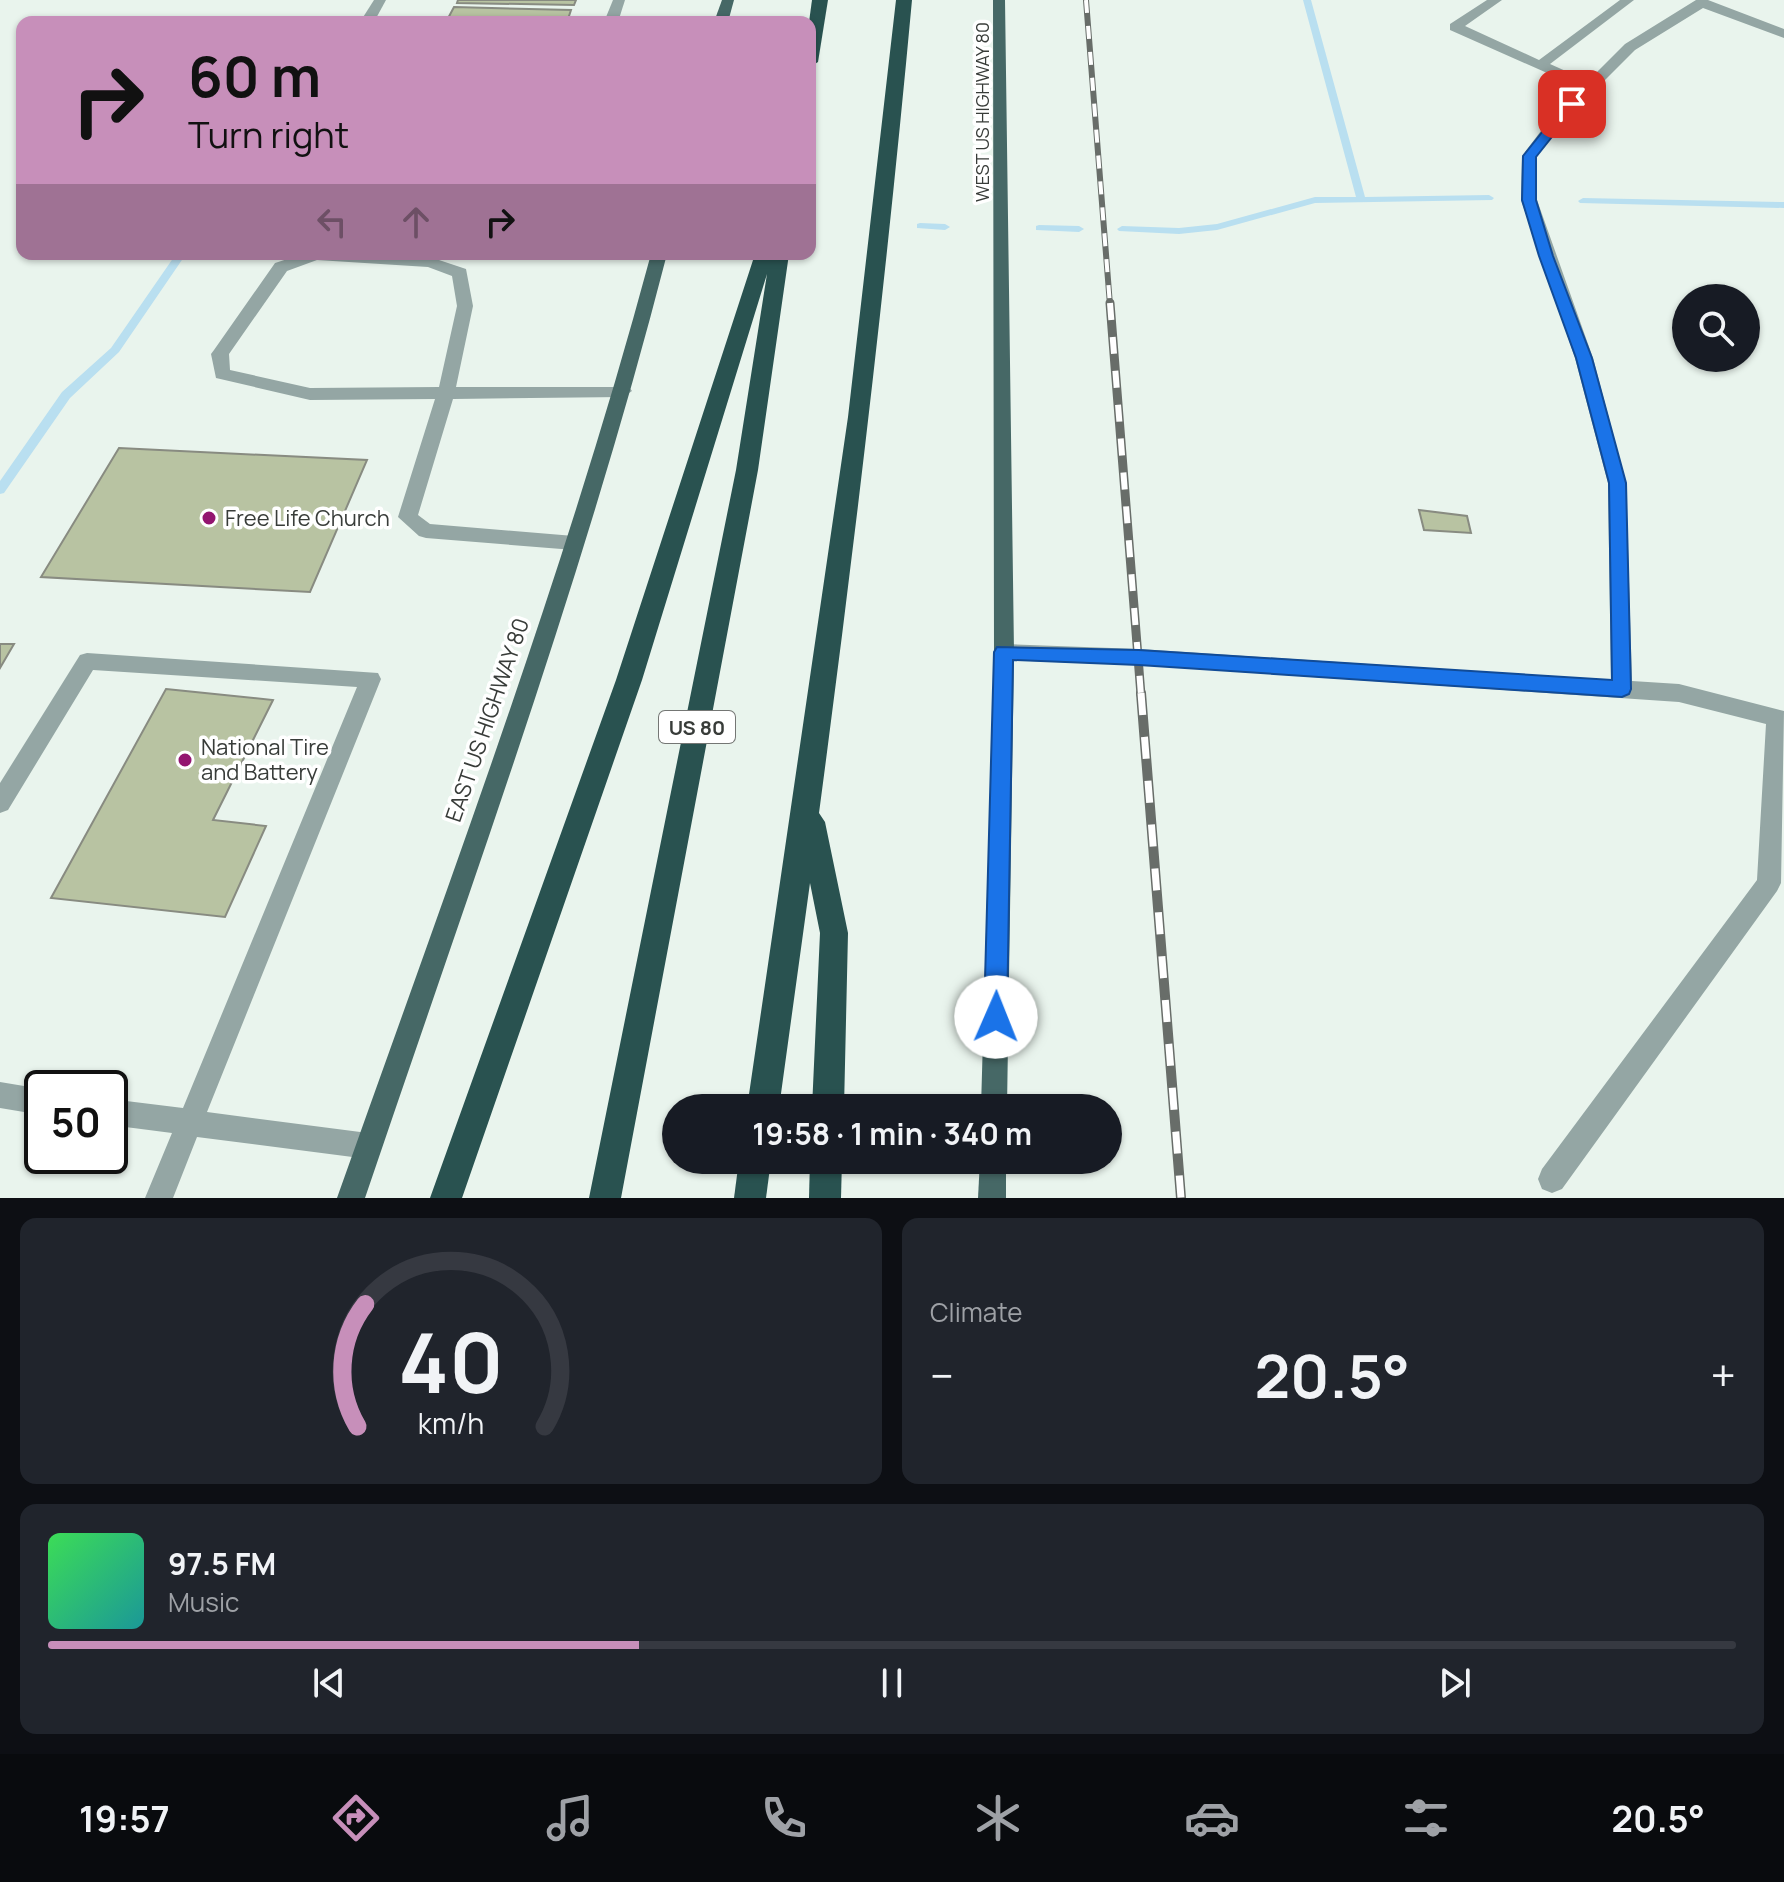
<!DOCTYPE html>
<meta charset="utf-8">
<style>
body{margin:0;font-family:Manrope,sans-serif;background:#20242c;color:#f1f3f6;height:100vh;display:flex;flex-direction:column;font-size:30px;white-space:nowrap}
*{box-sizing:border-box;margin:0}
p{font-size:26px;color:#9ea1a6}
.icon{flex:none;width:44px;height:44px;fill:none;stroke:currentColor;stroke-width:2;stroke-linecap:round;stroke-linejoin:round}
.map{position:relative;height:1198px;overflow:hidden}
.panel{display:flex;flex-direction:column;gap:20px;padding:20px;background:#0d0f14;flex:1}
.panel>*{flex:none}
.top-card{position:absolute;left:16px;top:16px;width:800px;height:244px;border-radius:16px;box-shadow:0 2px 6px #0004;background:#c78fba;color:#111;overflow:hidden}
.tools{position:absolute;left:1672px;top:284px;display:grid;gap:16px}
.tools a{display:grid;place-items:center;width:88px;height:88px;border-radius:50%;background:#171b24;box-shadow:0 2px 6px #0004;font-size:40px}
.speed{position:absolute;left:24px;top:1070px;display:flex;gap:16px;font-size:40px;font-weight:700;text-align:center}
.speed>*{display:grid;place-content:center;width:104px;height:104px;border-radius:50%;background:#171b24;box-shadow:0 2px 6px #0004;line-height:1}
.speed .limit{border:4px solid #111;border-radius:12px;background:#fff;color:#111}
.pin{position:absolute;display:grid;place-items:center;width:68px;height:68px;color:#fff;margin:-34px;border-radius:16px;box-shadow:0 4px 12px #0006}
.me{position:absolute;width:88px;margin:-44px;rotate:1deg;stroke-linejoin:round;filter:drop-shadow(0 0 6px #0008)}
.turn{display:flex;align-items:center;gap:28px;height:168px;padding:0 40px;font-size:36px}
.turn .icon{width:104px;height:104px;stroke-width:2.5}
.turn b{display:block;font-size:56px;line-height:68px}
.lanes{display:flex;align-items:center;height:76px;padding:0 40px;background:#0003;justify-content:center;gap:40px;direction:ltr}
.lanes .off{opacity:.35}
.big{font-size:60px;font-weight:700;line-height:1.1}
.panel .tile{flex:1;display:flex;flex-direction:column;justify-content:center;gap:12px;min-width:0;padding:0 28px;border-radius:16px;background:#20242c}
.panel .dial{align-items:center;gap:0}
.dial svg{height:208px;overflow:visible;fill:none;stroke:#363941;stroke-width:7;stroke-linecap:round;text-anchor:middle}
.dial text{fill:#f1f3f6;stroke:none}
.song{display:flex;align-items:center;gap:24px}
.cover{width:96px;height:96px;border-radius:12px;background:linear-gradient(135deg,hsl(130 70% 55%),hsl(180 70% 35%))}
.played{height:8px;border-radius:4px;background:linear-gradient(90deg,#c78fba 35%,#363941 35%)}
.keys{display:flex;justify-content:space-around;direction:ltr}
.heat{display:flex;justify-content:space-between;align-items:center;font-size:44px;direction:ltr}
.panel .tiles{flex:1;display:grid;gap:20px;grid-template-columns:1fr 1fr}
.tile:last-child{grid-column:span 2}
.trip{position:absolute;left:662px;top:1094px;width:460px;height:80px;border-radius:40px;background:#171b24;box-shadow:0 2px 6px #0004;font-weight:700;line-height:80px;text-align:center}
.tab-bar{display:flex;height:128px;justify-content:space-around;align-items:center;background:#090b0e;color:#9ea1a6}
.tab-bar .icon{width:56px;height:56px}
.tab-bar .selected{color:#c78fba}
.tab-bar b{font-size:36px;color:#f1f3f6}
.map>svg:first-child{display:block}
</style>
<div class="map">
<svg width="1784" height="1198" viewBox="0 0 1784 1198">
<rect width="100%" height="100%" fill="#e9f4ed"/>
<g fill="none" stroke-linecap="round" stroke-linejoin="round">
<g fill="#b9dff0" fill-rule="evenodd">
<polygon points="1303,0 1311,0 1365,197 1489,195 1494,198 1492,200 1315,203 1217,230 1179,234 1119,231 1117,229 1122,226 1179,228 1217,224 1315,197 1356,197"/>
<polygon points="1583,198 1784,202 1784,208 1580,203 1578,201"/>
<polygon points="920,223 945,224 950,227 945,230 917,228 917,224"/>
<polygon points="1039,225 1079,226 1084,229 1079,232 1036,230 1036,226"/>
<polygon points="176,254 186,254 119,352 70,398 4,493 0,494 0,481 62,392 111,348"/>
</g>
</g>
<g fill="#b8c3a2" stroke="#888b81" stroke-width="2">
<polygon points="458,0 576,0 574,5 457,3"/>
<polygon points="454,7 571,10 567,22 446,22"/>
<polygon points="119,448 367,460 310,592 41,577"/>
<polygon points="1419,510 1467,516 1471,533 1424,530"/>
<polygon points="0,644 14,644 0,668"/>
<polygon points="166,689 273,700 213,820 266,826 225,917 51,898"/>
</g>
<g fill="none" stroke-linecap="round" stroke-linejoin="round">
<g fill="#94a6a4" fill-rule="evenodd">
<polygon points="374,0 386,0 374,22 360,22"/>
<polygon points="613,0 625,0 618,22 604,22"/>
<polygon points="1487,0 1502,0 1465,26 1539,60 1620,0 1634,0 1550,64 1588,81 1625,44 1696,0 1708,0 1784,29 1784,38 1703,8 1635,50 1560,125 1536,156 1537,200 1593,358 1626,483 1632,681 1679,684 1784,711 1781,883 1777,891 1562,1189 1552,1193 1542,1189 1538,1179 1542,1169 1757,880 1766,724 1679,702 1139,665 1004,660 997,658 994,652 997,646 1004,644 1139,649 1611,680 1608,483 1575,358 1521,200 1522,156 1550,119 1581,88 1450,30 1450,24"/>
<path d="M303,254L430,257L466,269L473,306L456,387H629L632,391L623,397L453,399L418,515L430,524L574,536L581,538L584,543L581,548L574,550L426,538L419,536L398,517L435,399L310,400L216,378L211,354L214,350L275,263ZM317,260L428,267L452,276L457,306L439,387L310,388L230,370L229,354L287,271Z"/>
<polygon points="87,653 378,673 381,679 207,1112 368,1133 377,1137 381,1146 377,1155 368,1159 197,1137 173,1198 145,1198 172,1133 110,1125 110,1099 183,1108 357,687 93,670 8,810 0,813 0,783 80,655"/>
<polygon points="0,1082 42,1089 42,1115 0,1108"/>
</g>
<g fill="#466866" fill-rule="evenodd">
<polygon points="722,0 734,0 728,22 714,22"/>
<polygon points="993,0 1005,0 1014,652 1007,1108 981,1108 994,652"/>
<path d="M651,254H667C585,574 471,885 365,1198H337C448,885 565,574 651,254Z"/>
<polygon points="980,1160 1006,1160 1006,1198 978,1198"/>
</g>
<g fill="#295250" fill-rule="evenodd">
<polygon points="812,0 828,0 818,62 810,67 809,22"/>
<path d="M896,0H912C887,272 855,542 819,813L825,822L848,933L844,1108H812L820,933L810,883L779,1108H747L848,417Z"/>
<polygon points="755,254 789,254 758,470 621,1198 589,1198 736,470 767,274 642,680 462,1198 430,1198 616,680"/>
<polygon points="739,1160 771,1160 766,1198 734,1198"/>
<polygon points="810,1160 842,1160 841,1198 809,1198"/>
</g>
<defs>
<polyline id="rail-far2" points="1086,0 1110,305"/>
<polyline id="rail-far1" points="1110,303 1141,695"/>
<polyline id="rail" points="1141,693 1181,1198"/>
</defs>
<use href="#rail-far2" stroke="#686d69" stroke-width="6"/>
<use href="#rail-far1" stroke="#686d69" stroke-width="9"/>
<use href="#rail" stroke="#686d69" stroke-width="10"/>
<use href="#rail-far2" stroke="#fff" stroke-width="4" stroke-dasharray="13" stroke-linecap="butt"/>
<use href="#rail-far1" stroke="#fff" stroke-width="6" stroke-dasharray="17" stroke-linecap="butt"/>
<use href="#rail" stroke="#fff" stroke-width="7" stroke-dasharray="22" stroke-linecap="butt"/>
</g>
<polygon fill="#1a73e8" stroke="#114b97" stroke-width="2" points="1567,101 1578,104 1536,157 1536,200 1553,256 1592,358 1626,483 1631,689 1629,694 1622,697 1139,665 1013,660 1007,1017 1004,1025 996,1028 988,1025 984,1017 994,652 997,647 1139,650 1612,680 1609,483 1576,358 1539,256 1522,200 1523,156"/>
<g fill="#931570" stroke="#fff" stroke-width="3">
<circle cx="209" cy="518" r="8"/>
<circle cx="185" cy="760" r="8"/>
</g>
<g text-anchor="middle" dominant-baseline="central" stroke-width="7" stroke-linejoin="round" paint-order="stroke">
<g font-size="18" fill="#383c39" stroke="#fff">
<text transform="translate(982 112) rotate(-90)">WEST US HIGHWAY 80</text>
</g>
<rect fill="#fff" stroke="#747674" stroke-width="2" x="659" y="711" width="76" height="32" rx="6"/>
<g font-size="20" font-weight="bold" fill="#383c39">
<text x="697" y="727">US 80</text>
</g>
<g font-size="22" fill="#383c39" stroke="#fff" text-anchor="start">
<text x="225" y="518">Free Life Church</text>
<text x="201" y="747">National Tire<tspan x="201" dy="25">and Battery</tspan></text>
</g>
<g font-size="22" fill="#383c39" stroke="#fff">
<text transform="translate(487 720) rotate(-71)">EAST US HIGHWAY 80</text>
</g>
</g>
</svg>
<div class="tools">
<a><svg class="icon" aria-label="search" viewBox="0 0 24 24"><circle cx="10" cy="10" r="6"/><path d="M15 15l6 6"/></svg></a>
</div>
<div class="speed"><div class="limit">50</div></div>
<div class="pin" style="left:1572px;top:104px;background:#d93025"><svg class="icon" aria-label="arrive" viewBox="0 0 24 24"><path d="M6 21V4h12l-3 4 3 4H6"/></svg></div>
<svg class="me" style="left:996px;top:1017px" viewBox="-20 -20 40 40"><circle r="19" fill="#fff"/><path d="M0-13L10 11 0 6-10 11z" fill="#1a73e8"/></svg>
<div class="trip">19:58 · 1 min · 340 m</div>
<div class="top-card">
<div class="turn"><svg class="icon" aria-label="right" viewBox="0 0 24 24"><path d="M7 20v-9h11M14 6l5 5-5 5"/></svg><div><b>60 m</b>Turn right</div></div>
<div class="lanes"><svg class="icon off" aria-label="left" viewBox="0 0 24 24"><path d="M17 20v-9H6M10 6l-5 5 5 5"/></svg><svg class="icon off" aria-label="ahead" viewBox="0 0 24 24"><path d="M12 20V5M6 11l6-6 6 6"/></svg><svg class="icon" aria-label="right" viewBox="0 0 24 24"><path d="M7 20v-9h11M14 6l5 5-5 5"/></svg></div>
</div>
</div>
<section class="panel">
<div class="tiles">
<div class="tile dial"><svg viewBox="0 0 100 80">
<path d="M14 69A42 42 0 1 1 86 69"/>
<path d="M14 69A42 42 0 0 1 17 22" stroke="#c78fba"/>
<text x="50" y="56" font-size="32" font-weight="700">40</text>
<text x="50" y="72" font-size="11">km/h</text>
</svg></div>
<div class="tile"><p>Climate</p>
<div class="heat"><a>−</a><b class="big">20.5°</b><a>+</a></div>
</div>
<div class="tile">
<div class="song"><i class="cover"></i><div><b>97.5 FM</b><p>Music</p></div></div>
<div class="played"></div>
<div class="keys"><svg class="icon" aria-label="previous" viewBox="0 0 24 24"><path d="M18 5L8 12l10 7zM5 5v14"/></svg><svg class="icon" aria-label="pause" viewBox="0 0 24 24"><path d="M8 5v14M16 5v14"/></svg><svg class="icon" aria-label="next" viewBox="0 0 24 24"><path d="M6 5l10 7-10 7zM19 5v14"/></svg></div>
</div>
</div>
</section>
<nav class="tab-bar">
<b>19:57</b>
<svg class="icon selected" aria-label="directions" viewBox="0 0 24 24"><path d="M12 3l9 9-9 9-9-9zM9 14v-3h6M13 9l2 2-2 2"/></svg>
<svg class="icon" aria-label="music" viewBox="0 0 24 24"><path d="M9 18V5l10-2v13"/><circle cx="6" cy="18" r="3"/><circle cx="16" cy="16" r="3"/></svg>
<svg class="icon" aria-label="phone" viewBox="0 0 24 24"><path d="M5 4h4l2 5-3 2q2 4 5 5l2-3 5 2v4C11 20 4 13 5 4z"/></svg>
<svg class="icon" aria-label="climate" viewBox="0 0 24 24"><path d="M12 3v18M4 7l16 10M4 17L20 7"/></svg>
<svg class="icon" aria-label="car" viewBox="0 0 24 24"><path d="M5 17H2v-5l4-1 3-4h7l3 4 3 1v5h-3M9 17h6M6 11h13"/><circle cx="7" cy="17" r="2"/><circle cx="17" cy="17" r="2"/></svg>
<svg class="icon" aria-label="filters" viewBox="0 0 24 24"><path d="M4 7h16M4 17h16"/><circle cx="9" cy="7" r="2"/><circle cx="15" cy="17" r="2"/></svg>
<b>20.5°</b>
</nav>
